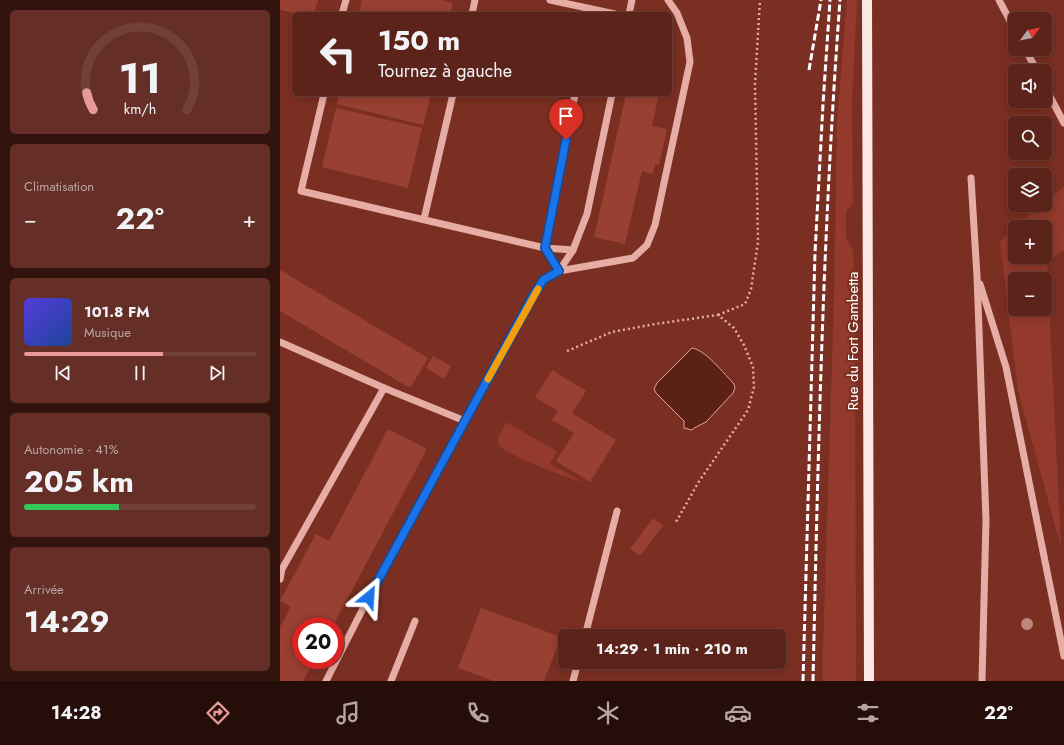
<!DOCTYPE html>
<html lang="fr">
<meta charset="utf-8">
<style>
body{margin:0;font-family:Jost,sans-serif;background:#652f27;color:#f1f3f6;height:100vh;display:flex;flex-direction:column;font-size:15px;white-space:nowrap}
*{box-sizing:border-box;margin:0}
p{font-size:13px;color:#b8a4a2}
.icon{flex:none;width:22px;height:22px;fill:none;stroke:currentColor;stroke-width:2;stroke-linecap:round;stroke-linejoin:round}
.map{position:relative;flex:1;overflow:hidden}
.panel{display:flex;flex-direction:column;gap:10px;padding:10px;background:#33130e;width:280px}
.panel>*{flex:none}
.guide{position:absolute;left:12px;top:12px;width:380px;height:84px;border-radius:6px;box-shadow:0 2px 10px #0003,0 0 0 1px #714039;background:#5c231a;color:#f1f3f6;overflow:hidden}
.needle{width:26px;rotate:58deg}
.buttons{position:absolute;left:728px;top:12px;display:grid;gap:8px}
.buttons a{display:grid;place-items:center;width:44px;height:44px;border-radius:6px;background:#5c231a;box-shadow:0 2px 10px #0003,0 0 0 1px #714039;font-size:20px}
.speed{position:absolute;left:12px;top:617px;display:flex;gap:8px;font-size:20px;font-weight:700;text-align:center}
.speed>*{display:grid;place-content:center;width:52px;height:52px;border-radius:50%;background:#5c231a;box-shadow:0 2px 10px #0003,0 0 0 1px #714039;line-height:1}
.speed .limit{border:6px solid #d22;background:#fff;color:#111}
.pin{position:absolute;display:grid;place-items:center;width:34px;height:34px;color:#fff;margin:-41px -17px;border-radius:50% 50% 50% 0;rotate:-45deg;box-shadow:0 0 4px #0007}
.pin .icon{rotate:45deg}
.me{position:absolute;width:44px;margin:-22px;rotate:27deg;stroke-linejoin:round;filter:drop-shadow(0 0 3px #0008)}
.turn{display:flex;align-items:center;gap:14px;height:84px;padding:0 20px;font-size:18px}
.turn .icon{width:52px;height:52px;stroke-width:2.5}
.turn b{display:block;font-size:28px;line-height:34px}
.big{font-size:30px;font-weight:700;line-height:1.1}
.panel .card{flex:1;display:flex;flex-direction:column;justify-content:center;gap:6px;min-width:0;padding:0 14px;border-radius:6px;background:#652f27}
.panel .dial{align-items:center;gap:0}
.dial svg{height:104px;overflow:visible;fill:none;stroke:#714039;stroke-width:7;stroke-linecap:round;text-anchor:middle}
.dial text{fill:#f1f3f6;stroke:none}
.song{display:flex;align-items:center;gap:12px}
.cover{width:48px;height:48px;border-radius:6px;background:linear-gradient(135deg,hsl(250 70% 55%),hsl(220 70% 35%))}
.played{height:4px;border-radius:2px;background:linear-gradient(90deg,#e69b98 60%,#714039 60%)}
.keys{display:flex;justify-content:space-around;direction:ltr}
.heat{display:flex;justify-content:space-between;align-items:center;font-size:22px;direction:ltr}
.charge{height:6px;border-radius:3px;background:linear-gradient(90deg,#34c759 41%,#714039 0)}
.trip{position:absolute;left:278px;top:629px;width:228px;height:40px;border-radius:6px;background:#5c231a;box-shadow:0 2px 10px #0003,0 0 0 1px #714039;font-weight:700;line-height:40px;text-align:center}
.menu{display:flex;height:64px;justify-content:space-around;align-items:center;background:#250e0a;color:#b8a4a2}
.menu .icon{width:28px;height:28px}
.menu .on{color:#e69b98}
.menu b{font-size:18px;color:#f1f3f6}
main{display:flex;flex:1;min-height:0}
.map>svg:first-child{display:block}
</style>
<main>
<section class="panel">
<div class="card dial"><svg viewBox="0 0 100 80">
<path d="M14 69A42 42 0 1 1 86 69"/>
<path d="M14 69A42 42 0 0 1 9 56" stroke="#e69b98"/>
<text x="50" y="56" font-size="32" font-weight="700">11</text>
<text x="50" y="72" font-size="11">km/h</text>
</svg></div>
<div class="card"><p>Climatisation</p>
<div class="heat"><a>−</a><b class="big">22°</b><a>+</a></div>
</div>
<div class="card">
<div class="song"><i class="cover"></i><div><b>101.8 FM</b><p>Musique</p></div></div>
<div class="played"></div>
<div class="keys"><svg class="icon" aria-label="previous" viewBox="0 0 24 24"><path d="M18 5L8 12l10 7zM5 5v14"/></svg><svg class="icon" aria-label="pause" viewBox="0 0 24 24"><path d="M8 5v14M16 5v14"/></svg><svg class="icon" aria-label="next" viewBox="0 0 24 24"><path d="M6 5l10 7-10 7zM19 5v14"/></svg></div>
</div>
<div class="card"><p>Autonomie · 41%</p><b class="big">205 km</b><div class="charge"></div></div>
<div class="card"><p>Arrivée</p><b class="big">14:29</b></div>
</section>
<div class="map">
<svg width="784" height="681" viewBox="0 0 784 681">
<rect width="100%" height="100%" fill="#7b2f22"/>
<g fill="#933a2c" fill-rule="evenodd">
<polygon points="567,0 577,0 572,104 573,204 566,211 566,238 573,250 575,348 576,681 542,681 554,298 557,121"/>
<path d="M784,187V250L767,262L781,547L738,391L720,241L735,228V257H765V227H736L762,205H765V203ZM735,279H765V309H735Z"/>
<path d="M226,422L277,451L270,464L305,483C275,473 245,463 219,446L218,438Z"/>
</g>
<path fill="#5b2117" stroke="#e6a198" d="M412,348C426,350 444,374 454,384L455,388L453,393L426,422L414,428L412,430L404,428V421L376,393L374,389L377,383Z"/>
<g fill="#984031">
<polygon points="0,0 38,0 34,14 19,14 0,10"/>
<polygon points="82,0 160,0 173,3 170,14 79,14"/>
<polygon points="59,94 151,94 143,125 57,104"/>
<polygon points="346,94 379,94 372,126 387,129 379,165 375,164 373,174 362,171 345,244 314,237"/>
<polygon points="56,108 142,128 128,188 42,167"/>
<polygon points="0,270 148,358 130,388 0,311"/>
<polygon points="153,356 171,366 164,379 146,368"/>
<polygon points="272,370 306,391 292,413 336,440 310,482 276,461 294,433 272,420 278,411 255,397"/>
<polygon points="108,429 147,449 53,626 21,626 21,660 35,660 23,681 0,681 0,627 11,607 0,601 36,534 49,541"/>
<polygon points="373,518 383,526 360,556 350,549"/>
<polygon points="201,608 281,637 264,681 214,681 178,668"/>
</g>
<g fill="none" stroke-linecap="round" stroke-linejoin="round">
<g stroke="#e5ada4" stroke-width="2.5" stroke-dasharray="2 3" stroke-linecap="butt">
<polyline points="438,315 465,304 471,289 478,242 475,83 480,0"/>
<polyline points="287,351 332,332 375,324 438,315 454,328 464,345 473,367 474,387 468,410 418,483 396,522"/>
</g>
<g stroke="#e5ada4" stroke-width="7">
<polyline points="270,0 335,14"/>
<polyline points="719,0 735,30"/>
<polyline points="62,14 66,0"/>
<polyline points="192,14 195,0"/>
<polyline points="349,14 352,0"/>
<polyline points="745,49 757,71"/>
<polyline points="765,87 784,123"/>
<polyline points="44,94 21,191 265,248 293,250"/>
<polyline points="691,178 697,276 706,520 702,681"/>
<polyline points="144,219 173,94"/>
<polyline points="279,271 293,250 307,214 332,94"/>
<polyline points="279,271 265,248 295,94"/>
<polyline points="700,284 726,367 784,656"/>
<polyline points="0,342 104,388 185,421"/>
<polyline points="0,579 2,569 104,388"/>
<polyline points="305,636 337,511"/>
<polyline points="46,681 96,583 241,318 263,280 279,271 353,258 367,245 375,225 410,62 407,38 397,13 388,0"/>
<polyline points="111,681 135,621"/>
<polyline points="293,681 298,662"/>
</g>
<polyline stroke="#fde9e5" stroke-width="10" points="587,0 589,681"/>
<g stroke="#fff" stroke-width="3" stroke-dasharray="7 3" stroke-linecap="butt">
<polyline points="529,70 541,0"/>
<polyline points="523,681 535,253 543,104 550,0"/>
<path d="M533,681C538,454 543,227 560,0"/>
</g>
</g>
<circle fill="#be867d" cx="747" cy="624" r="6"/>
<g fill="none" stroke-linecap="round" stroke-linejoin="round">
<defs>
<polyline id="route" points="89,597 253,296 263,280 279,271 265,248 286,140"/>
</defs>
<use href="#route" stroke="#114b97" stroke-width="10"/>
<use href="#route" stroke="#1a73e8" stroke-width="7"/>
<polyline stroke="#f59e0b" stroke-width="7" points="208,379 258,289"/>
</g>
<g text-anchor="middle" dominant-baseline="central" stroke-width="4" stroke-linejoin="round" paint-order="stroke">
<g font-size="15" fill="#fff" stroke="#7b2f22">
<text transform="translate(573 341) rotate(-90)">Rue du Fort Gambetta</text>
</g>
</g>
</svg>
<div class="buttons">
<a><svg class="needle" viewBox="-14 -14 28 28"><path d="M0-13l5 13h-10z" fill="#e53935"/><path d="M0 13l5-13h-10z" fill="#b8a4a2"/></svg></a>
<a><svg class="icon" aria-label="sound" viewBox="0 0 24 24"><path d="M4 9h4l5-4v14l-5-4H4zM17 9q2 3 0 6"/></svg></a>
<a><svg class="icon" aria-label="search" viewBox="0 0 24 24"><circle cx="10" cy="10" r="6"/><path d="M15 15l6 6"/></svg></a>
<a><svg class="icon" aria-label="layers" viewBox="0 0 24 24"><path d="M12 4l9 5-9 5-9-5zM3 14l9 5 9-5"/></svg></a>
<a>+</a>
<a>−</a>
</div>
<div class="speed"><div class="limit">20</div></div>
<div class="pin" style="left:286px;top:140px;background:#d93025"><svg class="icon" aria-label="arrive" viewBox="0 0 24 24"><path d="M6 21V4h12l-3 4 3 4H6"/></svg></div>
<svg class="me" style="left:89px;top:597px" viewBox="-20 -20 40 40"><path d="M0-17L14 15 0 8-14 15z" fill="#1a73e8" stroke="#fff" stroke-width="4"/></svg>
<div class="trip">14:29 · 1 min · 210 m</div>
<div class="guide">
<div class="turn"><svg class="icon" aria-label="left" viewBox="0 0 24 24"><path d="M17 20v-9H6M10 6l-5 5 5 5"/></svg><div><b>150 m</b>Tournez à gauche</div></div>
</div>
</div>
</main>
<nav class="menu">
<b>14:28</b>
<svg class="icon on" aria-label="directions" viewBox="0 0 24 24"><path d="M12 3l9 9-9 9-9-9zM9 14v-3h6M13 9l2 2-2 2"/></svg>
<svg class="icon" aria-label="music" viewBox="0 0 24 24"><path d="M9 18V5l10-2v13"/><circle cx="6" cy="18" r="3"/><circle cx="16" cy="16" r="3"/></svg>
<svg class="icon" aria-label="phone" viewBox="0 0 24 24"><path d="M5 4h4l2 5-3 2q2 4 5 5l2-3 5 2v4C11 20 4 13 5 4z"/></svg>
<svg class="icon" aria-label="climate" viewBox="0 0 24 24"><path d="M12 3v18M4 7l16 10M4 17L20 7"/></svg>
<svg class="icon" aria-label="car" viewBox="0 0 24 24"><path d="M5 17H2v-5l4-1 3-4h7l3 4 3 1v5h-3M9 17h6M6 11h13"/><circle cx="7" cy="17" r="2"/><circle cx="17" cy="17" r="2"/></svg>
<svg class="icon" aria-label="filters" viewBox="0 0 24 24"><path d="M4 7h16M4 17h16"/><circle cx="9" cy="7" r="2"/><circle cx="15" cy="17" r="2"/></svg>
<b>22°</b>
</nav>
